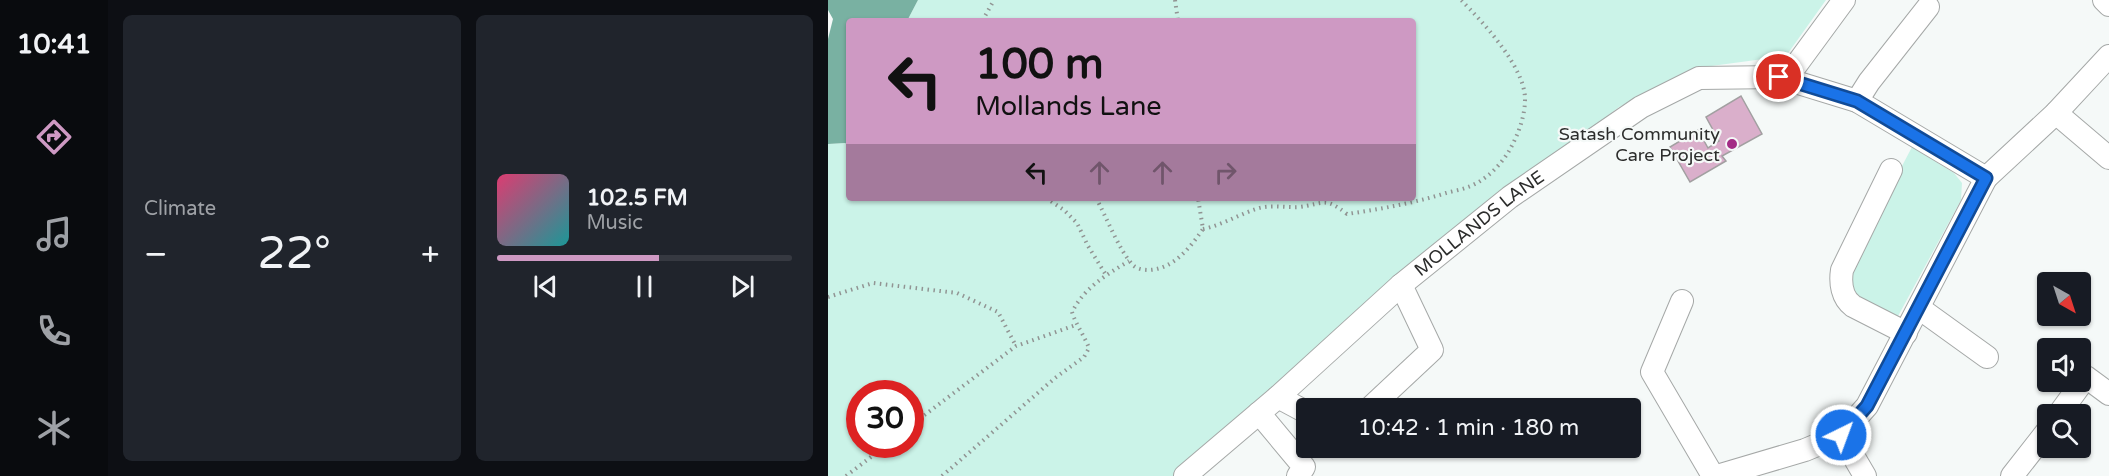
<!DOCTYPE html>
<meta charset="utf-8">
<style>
body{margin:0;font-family:"Varela Round",sans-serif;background:#20242c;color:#f1f3f6;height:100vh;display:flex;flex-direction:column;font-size:22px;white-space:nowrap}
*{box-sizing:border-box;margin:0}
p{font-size:20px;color:#9ea1a6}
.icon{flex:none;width:33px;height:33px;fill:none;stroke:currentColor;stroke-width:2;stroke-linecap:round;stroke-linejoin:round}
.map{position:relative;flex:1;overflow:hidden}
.drawer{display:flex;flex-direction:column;gap:15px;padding:15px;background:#0d0f14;width:720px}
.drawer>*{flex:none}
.hud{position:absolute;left:18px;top:18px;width:570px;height:183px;border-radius:6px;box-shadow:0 2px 4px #0004;background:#ce99c3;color:#111;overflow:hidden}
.needle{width:39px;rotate:141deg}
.buttons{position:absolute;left:1209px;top:272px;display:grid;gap:12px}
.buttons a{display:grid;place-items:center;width:54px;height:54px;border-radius:6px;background:#171b24;box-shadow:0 2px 4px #0004;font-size:30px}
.speed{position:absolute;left:18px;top:380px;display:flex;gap:12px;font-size:30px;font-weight:700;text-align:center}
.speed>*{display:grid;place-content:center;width:78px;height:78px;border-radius:50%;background:#171b24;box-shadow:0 2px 4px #0004;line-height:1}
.speed .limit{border:9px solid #d22;background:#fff;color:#111}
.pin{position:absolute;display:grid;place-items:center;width:51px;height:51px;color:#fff;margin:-26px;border:3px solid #fff;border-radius:50%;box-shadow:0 2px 6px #0007}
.me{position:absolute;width:66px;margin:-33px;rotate:42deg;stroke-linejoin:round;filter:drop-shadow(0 0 4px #0008)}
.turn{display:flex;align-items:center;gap:21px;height:126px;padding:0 30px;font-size:27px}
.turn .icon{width:78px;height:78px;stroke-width:2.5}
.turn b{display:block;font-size:42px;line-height:51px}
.lanes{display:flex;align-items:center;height:57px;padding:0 30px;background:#0003;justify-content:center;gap:30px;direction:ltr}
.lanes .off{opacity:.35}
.big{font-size:45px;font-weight:600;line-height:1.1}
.drawer .widget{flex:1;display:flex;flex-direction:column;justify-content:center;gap:9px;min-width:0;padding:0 21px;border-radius:9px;background:#20242c}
.song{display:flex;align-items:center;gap:18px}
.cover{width:72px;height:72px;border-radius:9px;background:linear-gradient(135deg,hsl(340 70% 55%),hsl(180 70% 35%))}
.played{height:6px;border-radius:3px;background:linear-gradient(90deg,#ce99c3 55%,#363941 55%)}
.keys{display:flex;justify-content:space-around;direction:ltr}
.heat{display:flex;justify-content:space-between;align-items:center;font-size:33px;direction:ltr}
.drawer .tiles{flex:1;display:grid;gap:15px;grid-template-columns:repeat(2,1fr)}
.trip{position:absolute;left:468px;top:398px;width:345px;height:60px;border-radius:6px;background:#171b24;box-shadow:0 2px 4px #0004;font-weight:600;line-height:60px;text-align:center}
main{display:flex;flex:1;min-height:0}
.menu{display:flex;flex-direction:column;width:108px;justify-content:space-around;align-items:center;background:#090b0e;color:#9ea1a6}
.menu .icon{width:42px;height:42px}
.menu .on{color:#ce99c3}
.menu b{font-size:27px;color:#f1f3f6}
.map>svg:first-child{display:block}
</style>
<main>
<nav class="menu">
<b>10:41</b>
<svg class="icon on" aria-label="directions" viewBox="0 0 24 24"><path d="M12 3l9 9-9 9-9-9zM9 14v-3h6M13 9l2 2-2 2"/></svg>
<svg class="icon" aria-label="music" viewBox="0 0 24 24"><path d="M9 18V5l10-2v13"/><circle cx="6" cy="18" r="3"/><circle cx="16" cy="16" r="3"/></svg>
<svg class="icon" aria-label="phone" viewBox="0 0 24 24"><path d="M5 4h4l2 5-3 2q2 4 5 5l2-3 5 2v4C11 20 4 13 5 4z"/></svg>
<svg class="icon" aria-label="climate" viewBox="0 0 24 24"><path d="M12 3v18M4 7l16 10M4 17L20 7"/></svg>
</nav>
<section class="drawer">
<div class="tiles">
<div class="widget"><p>Climate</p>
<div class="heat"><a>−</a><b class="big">22°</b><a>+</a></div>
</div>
<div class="widget">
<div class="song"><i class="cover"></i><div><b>102.5 FM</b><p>Music</p></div></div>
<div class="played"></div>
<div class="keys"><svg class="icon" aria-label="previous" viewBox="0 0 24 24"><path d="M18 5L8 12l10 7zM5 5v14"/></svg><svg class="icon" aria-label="pause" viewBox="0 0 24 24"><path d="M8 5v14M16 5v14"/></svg><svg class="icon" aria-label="next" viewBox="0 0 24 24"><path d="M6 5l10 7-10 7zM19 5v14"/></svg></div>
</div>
</div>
</section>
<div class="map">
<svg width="1281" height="476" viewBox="0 0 1281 476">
<rect width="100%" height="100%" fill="#f5f9f8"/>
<g fill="#cbf3e8" fill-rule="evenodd">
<path d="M90,0H998L958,56L876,67L791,107L742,145L346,476H0V144L17,143L21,145V198H585V21H79ZM32,393H82V444H32Z"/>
<polygon points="1084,147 1126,173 1134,183 1133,200 1069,318 1028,301 1022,279 1025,259"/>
</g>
<polygon fill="#79b1a2" points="0,0 90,0 79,21 21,21 21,145 17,143 0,144 0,39 5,19 0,10"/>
<polygon fill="#daafcb" stroke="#a2a0a1" stroke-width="1.5" points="913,96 934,134 894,156 898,161 862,182 842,147 870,130 880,148 891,141 878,117"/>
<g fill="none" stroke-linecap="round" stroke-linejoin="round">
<defs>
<g id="minor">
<polyline points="1276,0 1281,5"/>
<polyline points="958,79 1016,0"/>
<polyline points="1029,101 1041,82 1100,7"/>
<polyline points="1228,113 1281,158"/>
<path d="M1063,170L1014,270C1012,283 1014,298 1025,306L1078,333"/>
<polyline points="854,301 824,372 885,476"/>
<polyline points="1091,308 1159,357"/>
<polyline points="450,397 478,412"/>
<polyline points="542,408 604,350 573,285"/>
<polyline points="431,413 476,467 470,476"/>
<polyline points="1231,414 1258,377 1281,394"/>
<polyline points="1013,435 1037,476"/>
<path id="s1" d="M357,476L450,397L573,285L682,197L813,107L871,78L951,77L1029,101L1158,178L1228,113L1281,56"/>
<polyline points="889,476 977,450 1013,435 1039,406 1158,178"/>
<polyline points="1184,476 1220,430"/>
</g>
</defs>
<use href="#minor" stroke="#a5a8a7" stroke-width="24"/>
<g stroke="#919493" stroke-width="4" stroke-dasharray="1.5 4.5" stroke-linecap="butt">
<polyline points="347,0 350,21"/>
<polyline points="156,21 157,16 166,0"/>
<polyline points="218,198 236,210 249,223 260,246 278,275"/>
<path d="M268,198C278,216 291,250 304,264C308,269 315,270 321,270C345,269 362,248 375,229L370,198"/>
<path d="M375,229C394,225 410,215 428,209C442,204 457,208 471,207C496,204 496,196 519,214C553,209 586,203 618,193C625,191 633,190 640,187C657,181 672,166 681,151C690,135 697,117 697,99C697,67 654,21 633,0"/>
<polyline points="0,297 45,283 129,293 170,312 188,346"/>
<polyline points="82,426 188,346 248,325"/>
<polyline points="18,476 60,444"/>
<path d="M114,476L227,378L256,357L261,348C256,335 248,325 244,312C257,287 278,275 301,261"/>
</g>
<use href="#minor" stroke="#fff" stroke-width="22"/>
</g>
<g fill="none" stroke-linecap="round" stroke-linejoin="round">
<defs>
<polyline id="route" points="951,77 1029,101 1158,178 1039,406 1013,435"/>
</defs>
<use href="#route" stroke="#114b97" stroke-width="15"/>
<use href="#route" stroke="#1a73e8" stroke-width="10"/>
</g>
<circle fill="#a32c85" stroke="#f5f9f8" stroke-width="2" cx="904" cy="144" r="6"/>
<g text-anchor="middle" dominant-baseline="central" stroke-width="4.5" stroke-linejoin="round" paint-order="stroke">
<g font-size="18" fill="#2c2d2c" stroke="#f5f9f8" text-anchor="end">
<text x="892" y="134">Satash Community<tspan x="892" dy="21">Care Project</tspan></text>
</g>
<g font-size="18" fill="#2c2d2c" stroke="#f5f9f8">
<text stroke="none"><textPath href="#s1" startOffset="388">MOLLANDS LANE</textPath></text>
</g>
</g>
</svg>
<div class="buttons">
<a><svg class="needle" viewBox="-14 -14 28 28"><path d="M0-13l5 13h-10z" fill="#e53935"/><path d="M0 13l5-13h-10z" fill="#9ea1a6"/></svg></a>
<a><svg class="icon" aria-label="sound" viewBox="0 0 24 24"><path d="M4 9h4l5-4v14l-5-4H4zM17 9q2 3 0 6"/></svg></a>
<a><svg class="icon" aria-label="search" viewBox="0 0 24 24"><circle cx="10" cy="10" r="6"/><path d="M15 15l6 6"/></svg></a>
</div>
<div class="speed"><div class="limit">30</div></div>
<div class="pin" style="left:951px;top:77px;background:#d93025"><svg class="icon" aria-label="arrive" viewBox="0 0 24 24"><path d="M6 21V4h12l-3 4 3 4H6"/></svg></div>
<svg class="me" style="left:1013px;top:435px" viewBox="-20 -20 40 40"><circle r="17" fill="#1a73e8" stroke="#fff" stroke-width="3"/><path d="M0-11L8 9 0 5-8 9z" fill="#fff"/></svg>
<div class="trip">10:42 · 1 min · 180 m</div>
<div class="hud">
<div class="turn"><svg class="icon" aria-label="left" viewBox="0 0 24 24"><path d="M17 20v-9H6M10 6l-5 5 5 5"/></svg><div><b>100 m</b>Mollands Lane</div></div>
<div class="lanes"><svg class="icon" aria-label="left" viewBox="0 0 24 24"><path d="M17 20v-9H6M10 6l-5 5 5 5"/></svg><svg class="icon off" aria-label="ahead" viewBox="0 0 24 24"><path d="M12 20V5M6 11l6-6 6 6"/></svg><svg class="icon off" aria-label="ahead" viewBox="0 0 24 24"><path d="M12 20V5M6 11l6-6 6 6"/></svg><svg class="icon off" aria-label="right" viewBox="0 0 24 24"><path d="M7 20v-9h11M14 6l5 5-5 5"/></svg></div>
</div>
</div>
</main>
